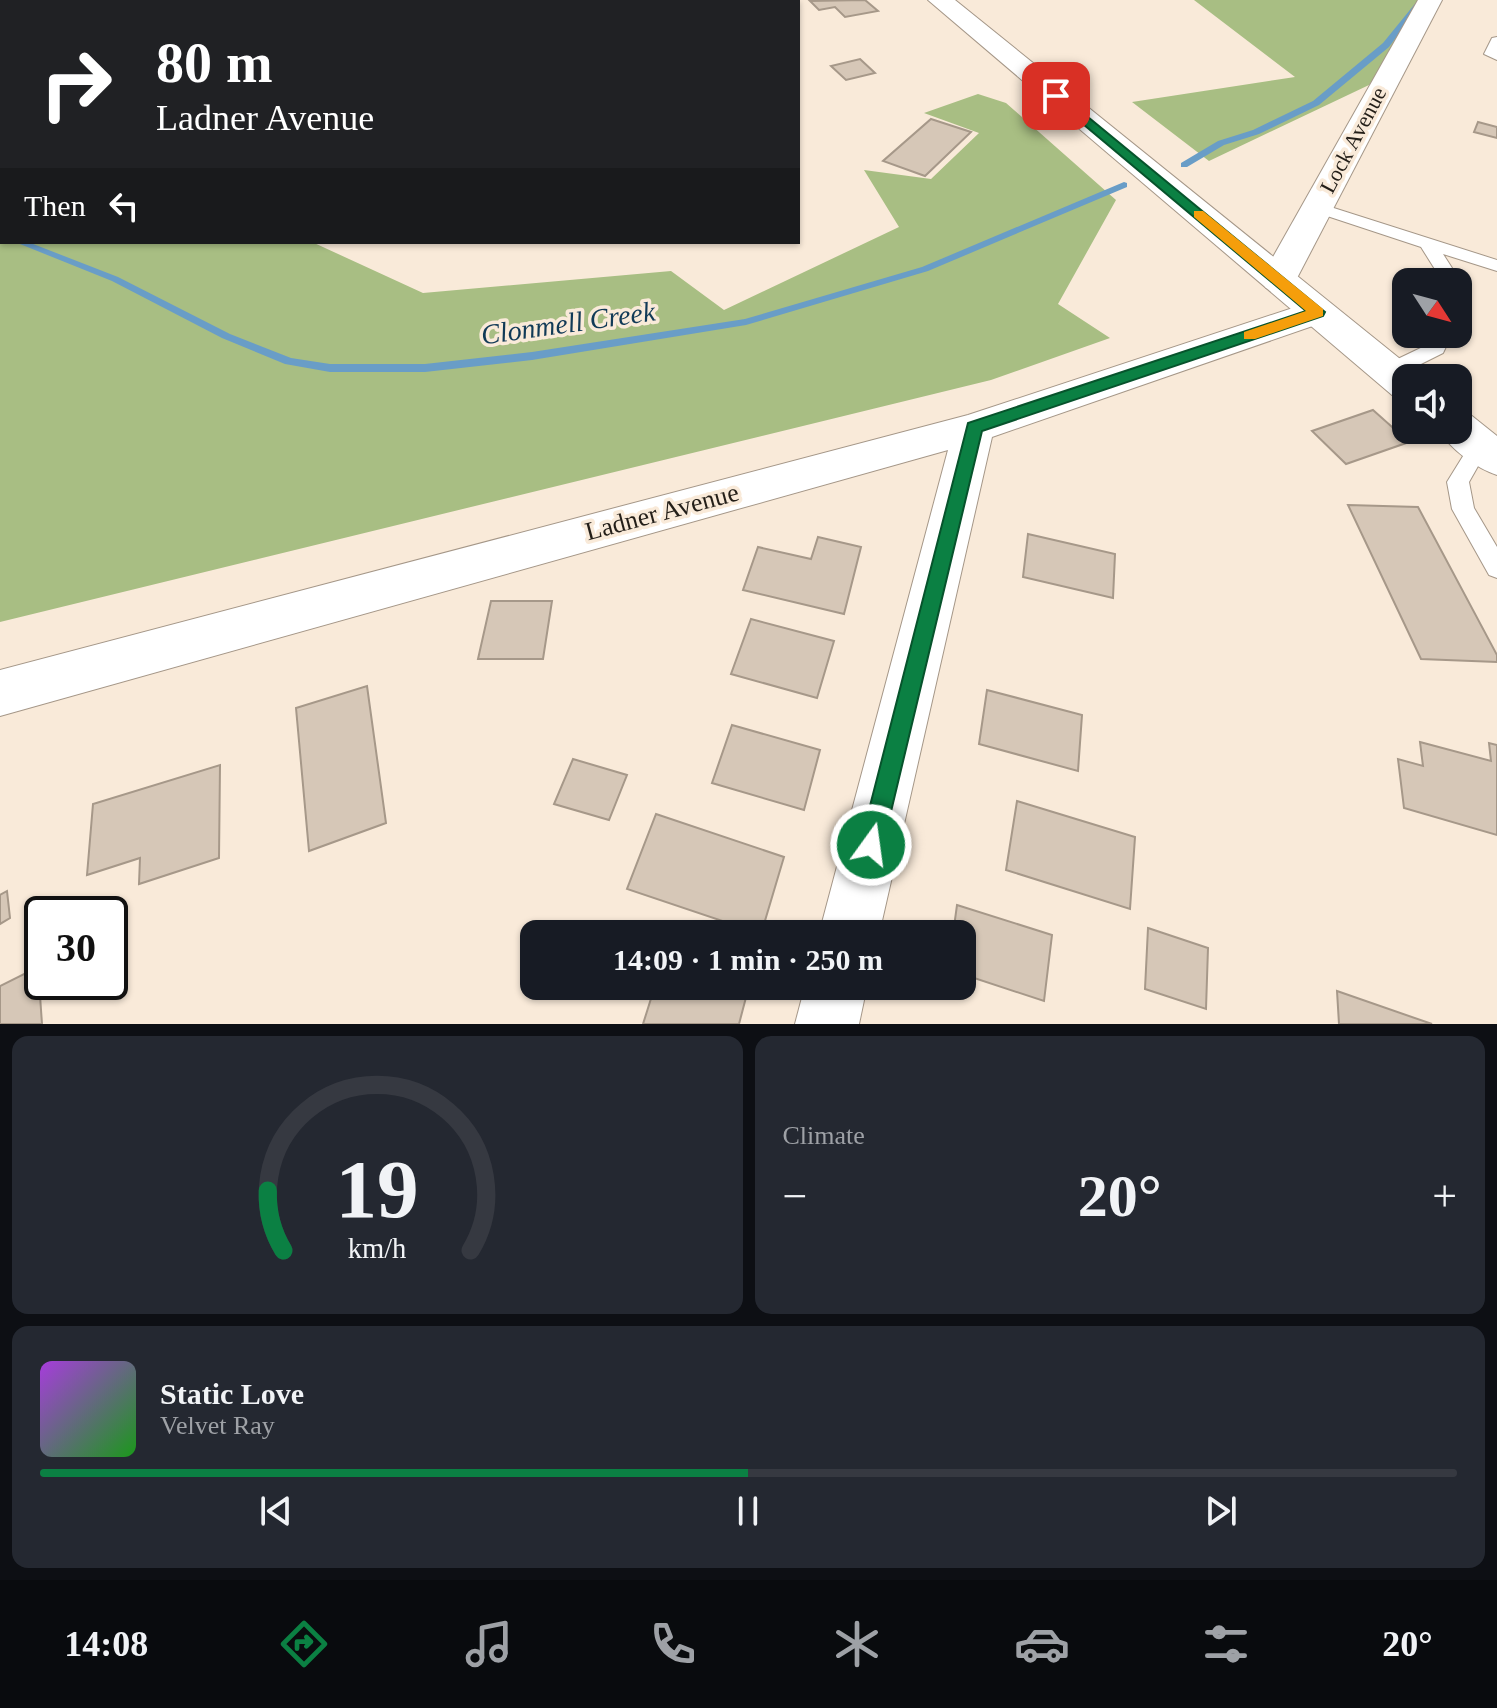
<!DOCTYPE html>
<meta charset="utf-8">
<style>
body{margin:0;font-family:Georgia,serif;background:#242831;color:#f1f3f6;height:100vh;display:flex;flex-direction:column;font-size:30px;white-space:nowrap}
*{box-sizing:border-box;margin:0}
p{font-size:26px;color:#9ea1a6}
.icon{flex:none;width:44px;height:44px;fill:none;stroke:currentColor;stroke-width:2;stroke-linecap:round;stroke-linejoin:round}
.map{position:relative;height:1024px;overflow:hidden}
.side{display:flex;flex-direction:column;gap:12px;padding:12px;background:#0d0f14;flex:1}
.side>*{flex:none}
.hud{position:absolute;left:0px;top:0px;width:800px;height:244px;box-shadow:0 2px 6px #0004;background:#202124;color:#fff;overflow:hidden}
.needle{width:52px;rotate:126deg}
.fabs{position:absolute;left:1392px;top:268px;display:grid;gap:16px}
.fabs a{display:grid;place-items:center;width:80px;height:80px;border-radius:16px;background:#171b24;box-shadow:0 2px 6px #0004;font-size:40px}
.speed{position:absolute;left:24px;top:896px;display:flex;gap:16px;font-size:40px;font-weight:700;text-align:center}
.speed>*{display:grid;place-content:center;width:104px;height:104px;border-radius:50%;background:#171b24;box-shadow:0 2px 6px #0004;line-height:1}
.speed .limit{border:4px solid #111;border-radius:12px;background:#fff;color:#111}
.pin{position:absolute;display:grid;place-items:center;width:68px;height:68px;color:#fff;margin:-34px;border-radius:16px;box-shadow:0 4px 12px #0006}
.me{position:absolute;width:88px;margin:-44px;rotate:14deg;stroke-linejoin:round;filter:drop-shadow(0 0 6px #0008)}
.turn{display:flex;align-items:center;gap:28px;height:168px;padding:0 24px;font-size:36px}
.turn .icon{width:104px;height:104px;stroke-width:2.5}
.turn b{display:block;font-size:56px;line-height:68px}
.then{display:flex;align-items:center;height:76px;padding:0 24px;background:#0003;gap:16px;font-size:30px}
.big{font-size:60px;font-weight:700;line-height:1.1}
.side .widget{flex:1;display:flex;flex-direction:column;justify-content:center;gap:12px;min-width:0;padding:0 28px;border-radius:16px;background:#242831}
.side .dial{align-items:center;gap:0}
.dial svg{height:208px;overflow:visible;fill:none;stroke:#363941;stroke-width:7;stroke-linecap:round;text-anchor:middle}
.dial text{fill:#f1f3f6;stroke:none}
.song{display:flex;align-items:center;gap:24px}
.cover{width:96px;height:96px;border-radius:12px;background:linear-gradient(135deg,hsl(280 70% 55%),hsl(120 70% 35%))}
.played{height:8px;border-radius:4px;background:linear-gradient(90deg,#0b8043 50%,#363941 50%)}
.keys{display:flex;justify-content:space-around;direction:ltr}
.heat{display:flex;justify-content:space-between;align-items:center;font-size:44px;direction:ltr}
.side .tiles{flex:1;display:grid;gap:12px;grid-template-columns:1fr 1fr}
.widget:last-child{grid-column:span 2}
.trip{position:absolute;left:520px;top:920px;width:456px;height:80px;border-radius:16px;background:#171b24;box-shadow:0 2px 6px #0004;font-weight:700;line-height:80px;text-align:center}
.tabs{display:flex;height:128px;justify-content:space-around;align-items:center;background:#090b0e;color:#9ea1a6}
.tabs .icon{width:56px;height:56px}
.tabs .active{color:#0b8043}
.tabs b{font-size:36px;color:#f1f3f6}
.map>svg:first-child{display:block}
</style>
<div class="map">
<svg width="1497" height="1024" viewBox="0 0 1497 1024">
<rect width="100%" height="100%" fill="#f9ead9"/>
<g fill="#a8be83">
<polygon points="1194,0 1434,0 1369,85 1209,161 1132,102 1295,77"/>
<polygon points="978,94 1006,103 1116,200 1058,304 1110,338 991,380 0,622 0,136 2,242 312,242 423,293 671,271 724,310 899,227 864,170 931,179 979,133 924,113"/>
</g>
<g fill="none" stroke-linecap="round" stroke-linejoin="round">
<g fill="#699dc7" fill-rule="evenodd">
<polygon points="1418,0 1424,0 1389,47 1319,105 1259,134 1224,145 1187,167 1181,167 1181,163 1218,141 1253,130 1313,101 1383,43"/>
<polygon points="1124,182 1127,183 1127,187 928,271 746,325 532,360 425,372 330,372 285,364 222,338 112,281 15,242 28,242 118,277 230,334 291,358 330,364 425,364 532,352 745,319 922,267"/>
<rect x="0" y="232" width="2" height="6"/>
</g>
</g>
<g fill="#d6c7b7" stroke="#a69889" stroke-width="2">
<polygon points="865,0 878,11 845,17 835,7 819,10 810,1"/>
<polygon points="860,59 875,73 846,80 831,66"/>
<polygon points="931,119 971,132 925,176 883,161"/>
<polygon points="1478,122 1497,127 1497,138 1474,132"/>
<polygon points="1373,410 1409,442 1346,464 1312,431"/>
<polygon points="1348,505 1418,507 1497,655 1497,662 1421,659"/>
<polygon points="1028,534 1115,554 1113,598 1023,577"/>
<polygon points="818,537 861,547 844,614 743,590 758,547 811,559"/>
<polygon points="491,601 552,601 543,659 478,659"/>
<polygon points="751,619 834,641 817,698 731,674"/>
<polygon points="367,686 386,823 309,851 296,708"/>
<polygon points="987,690 1082,715 1078,771 979,744"/>
<polygon points="732,725 820,750 804,810 712,783"/>
<polygon points="1420,742 1491,761 1489,743 1497,745 1497,835 1404,808 1398,759 1423,766"/>
<polygon points="573,759 627,775 609,820 554,804"/>
<polygon points="220,765 219,858 139,884 140,858 87,875 93,804"/>
<polygon points="1017,801 1135,837 1130,909 1006,870"/>
<polygon points="656,814 784,857 761,934 627,889"/>
<polygon points="7,891 10,918 0,924 0,895"/>
<polygon points="957,905 1052,935 1044,1001 962,974 962,934 953,934"/>
<polygon points="1148,928 1208,948 1206,1009 1145,989"/>
<polygon points="38,967 42,1024 0,1024 0,986"/>
<polygon points="655,986 749,986 739,1024 643,1024"/>
<polygon points="1337,991 1432,1024 1339,1024"/>
</g>
<g fill="none" stroke-linecap="round" stroke-linejoin="round">
<defs>
<g id="lane">
<polygon points="1497,37 1497,60 1484,54 1492,38"/>
<polygon points="1318,203 1497,260 1497,271 1443,254 1461,282 1458,286 1458,282 1443,282 1421,247 1312,211 1312,205"/>
<polygon points="1434,334 1452,334 1443,353 1397,376 1383,376 1380,371 1383,366 1429,344"/>
<polygon points="1480,437 1487,440 1490,445 1469,482 1474,508 1497,547 1497,578 1489,575 1452,509 1447,482 1473,440"/>
</g>
<g id="street">
<polygon points="1418,0 1442,0 1296,280 1290,288 1278,291 1266,288 1260,280"/>
<polygon points="1317,300 1330,304 1335,312 1330,320 992,437 879,934 819,934 948,450 0,716 0,670 968,415"/>
<polygon points="805,986 867,986 859,1024 795,1024"/>
</g>
<g id="secondary">
<polygon points="928,0 955,0 1420,375 1421,378 1406,378 1406,399 1392,395"/>
<path d="M1458,412L1472,416L1497,436V475C1476,468 1450,449 1439,430H1458Z"/>
</g>
</defs>
<use href="#lane" stroke="#a59788" stroke-width="2"/>
<use href="#street" stroke="#a59788" stroke-width="2"/>
<use href="#secondary" stroke="#a59788" stroke-width="2"/>
<use href="#lane" fill="#fff" fill-rule="evenodd"/>
<use href="#street" fill="#fff" fill-rule="evenodd"/>
<use href="#secondary" fill="#fff" fill-rule="evenodd"/>
</g>
<polygon fill="#0b8043" stroke="#07532c" stroke-width="2" points="1052,94 1060,94 1325,312 1323,316 982,431 883,845 880,853 871,856 863,853 860,845 968,423 1306,311 1052,98"/>
<polygon fill="#f59e0b" points="1194,211 1203,211 1323,309 1323,316 1255,339 1244,339 1244,332 1306,311 1194,217"/>
<g text-anchor="middle" dominant-baseline="central" stroke-width="7" stroke-linejoin="round" paint-order="stroke">
<g font-size="22" fill="#231e18" stroke="#f9ead9">
<text transform="translate(1353 140) rotate(-62)">Lock Avenue</text>
</g>
<g font-size="26" fill="#231e18" stroke="#f9ead9">
<text transform="translate(662 512) rotate(-15)">Ladner Avenue</text>
</g>
<g font-size="28" font-style="italic" fill="#113a57" stroke="#f9ead9">
<text transform="translate(568 323) rotate(-8)">Clonmell Creek</text>
</g>
</g>
</svg>
<div class="fabs">
<a><svg class="needle" viewBox="-14 -14 28 28"><path d="M0-13l5 13h-10z" fill="#e53935"/><path d="M0 13l5-13h-10z" fill="#9ea1a6"/></svg></a>
<a><svg class="icon" aria-label="sound" viewBox="0 0 24 24"><path d="M4 9h4l5-4v14l-5-4H4zM17 9q2 3 0 6"/></svg></a>
</div>
<div class="speed"><div class="limit">30</div></div>
<div class="pin" style="left:1056px;top:96px;background:#d93025"><svg class="icon" aria-label="arrive" viewBox="0 0 24 24"><path d="M6 21V4h12l-3 4 3 4H6"/></svg></div>
<svg class="me" style="left:871px;top:845px" viewBox="-20 -20 40 40"><circle r="17" fill="#0b8043" stroke="#fff" stroke-width="3"/><path d="M0-11L8 9 0 5-8 9z" fill="#fff"/></svg>
<div class="trip">14:09 · 1 min · 250 m</div>
<div class="hud">
<div class="turn"><svg class="icon" aria-label="right" viewBox="0 0 24 24"><path d="M7 20v-9h11M14 6l5 5-5 5"/></svg><div><b>80 m</b>Ladner Avenue</div></div>
<div class="then">Then<svg class="icon" aria-label="left" viewBox="0 0 24 24"><path d="M17 20v-9H6M10 6l-5 5 5 5"/></svg></div>
</div>
</div>
<section class="side">
<div class="tiles">
<div class="widget dial"><svg viewBox="0 0 100 80">
<path d="M14 69A42 42 0 1 1 86 69"/>
<path d="M14 69A42 42 0 0 1 8 46" stroke="#0b8043"/>
<text x="50" y="56" font-size="32" font-weight="700">19</text>
<text x="50" y="72" font-size="11">km/h</text>
</svg></div>
<div class="widget"><p>Climate</p>
<div class="heat"><a>−</a><b class="big">20°</b><a>+</a></div>
</div>
<div class="widget">
<div class="song"><i class="cover"></i><div><b>Static Love</b><p>Velvet Ray</p></div></div>
<div class="played"></div>
<div class="keys"><svg class="icon" aria-label="previous" viewBox="0 0 24 24"><path d="M18 5L8 12l10 7zM5 5v14"/></svg><svg class="icon" aria-label="pause" viewBox="0 0 24 24"><path d="M8 5v14M16 5v14"/></svg><svg class="icon" aria-label="next" viewBox="0 0 24 24"><path d="M6 5l10 7-10 7zM19 5v14"/></svg></div>
</div>
</div>
</section>
<nav class="tabs">
<b>14:08</b>
<svg class="icon active" aria-label="directions" viewBox="0 0 24 24"><path d="M12 3l9 9-9 9-9-9zM9 14v-3h6M13 9l2 2-2 2"/></svg>
<svg class="icon" aria-label="music" viewBox="0 0 24 24"><path d="M9 18V5l10-2v13"/><circle cx="6" cy="18" r="3"/><circle cx="16" cy="16" r="3"/></svg>
<svg class="icon" aria-label="phone" viewBox="0 0 24 24"><path d="M5 4h4l2 5-3 2q2 4 5 5l2-3 5 2v4C11 20 4 13 5 4z"/></svg>
<svg class="icon" aria-label="climate" viewBox="0 0 24 24"><path d="M12 3v18M4 7l16 10M4 17L20 7"/></svg>
<svg class="icon" aria-label="car" viewBox="0 0 24 24"><path d="M5 17H2v-5l4-1 3-4h7l3 4 3 1v5h-3M9 17h6M6 11h13"/><circle cx="7" cy="17" r="2"/><circle cx="17" cy="17" r="2"/></svg>
<svg class="icon" aria-label="filters" viewBox="0 0 24 24"><path d="M4 7h16M4 17h16"/><circle cx="9" cy="7" r="2"/><circle cx="15" cy="17" r="2"/></svg>
<b>20°</b>
</nav>
